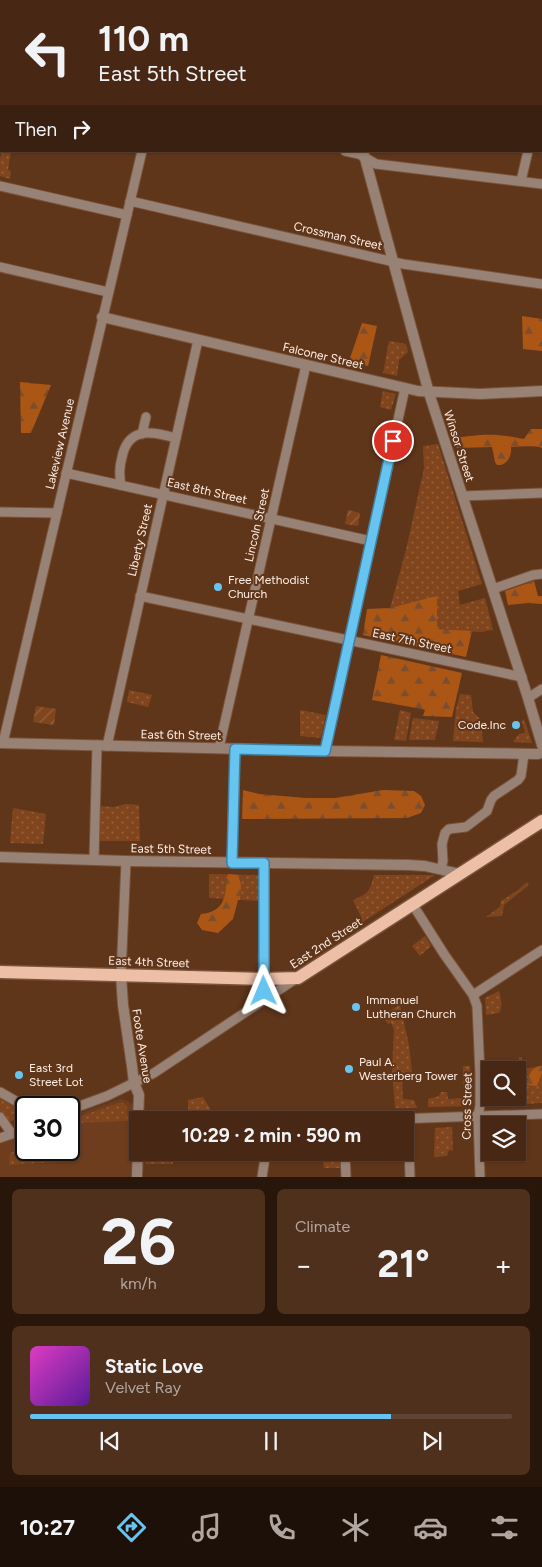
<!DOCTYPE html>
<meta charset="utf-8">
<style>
body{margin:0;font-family:Figtree,sans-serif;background:#4f301d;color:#f1f3f6;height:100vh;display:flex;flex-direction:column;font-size:19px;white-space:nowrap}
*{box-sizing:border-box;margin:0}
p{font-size:16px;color:#b1a6a0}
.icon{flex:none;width:28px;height:28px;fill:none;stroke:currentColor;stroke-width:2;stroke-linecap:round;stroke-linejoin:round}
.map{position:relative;height:1177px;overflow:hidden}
.panel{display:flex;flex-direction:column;gap:12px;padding:12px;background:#28160b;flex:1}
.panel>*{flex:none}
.top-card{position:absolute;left:0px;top:0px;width:542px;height:152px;box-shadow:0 1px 4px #0004,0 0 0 1px #604434;background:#482814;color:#f1f3f6;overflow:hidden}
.buttons{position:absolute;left:481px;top:1061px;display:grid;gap:10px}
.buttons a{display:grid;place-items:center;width:45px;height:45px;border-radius:0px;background:#482814;box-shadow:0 1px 4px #0004,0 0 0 1px #604434;font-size:25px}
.speed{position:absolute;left:15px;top:1096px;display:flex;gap:10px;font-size:25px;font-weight:700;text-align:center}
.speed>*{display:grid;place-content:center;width:65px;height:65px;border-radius:50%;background:#482814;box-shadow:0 1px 4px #0004,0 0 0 1px #604434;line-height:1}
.speed .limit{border:2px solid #111;border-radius:8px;background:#fff;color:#111}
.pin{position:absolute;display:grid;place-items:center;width:42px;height:42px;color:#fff;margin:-21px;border:2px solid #fff;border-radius:50%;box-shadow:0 1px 5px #0007}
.me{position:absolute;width:55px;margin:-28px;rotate:359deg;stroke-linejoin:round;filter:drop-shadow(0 0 4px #0008)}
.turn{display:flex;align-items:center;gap:18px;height:105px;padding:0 15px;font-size:22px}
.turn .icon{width:65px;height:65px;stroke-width:2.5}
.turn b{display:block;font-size:35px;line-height:42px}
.then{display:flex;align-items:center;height:48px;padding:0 15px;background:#0003;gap:10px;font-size:19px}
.big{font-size:38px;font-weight:700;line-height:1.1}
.panel .tile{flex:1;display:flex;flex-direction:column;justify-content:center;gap:8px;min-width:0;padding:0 18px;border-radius:8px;background:#4f301d}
.panel .dial{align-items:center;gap:0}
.dial b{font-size:65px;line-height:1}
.song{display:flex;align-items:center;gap:15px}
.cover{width:60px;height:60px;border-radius:8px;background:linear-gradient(135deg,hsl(310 70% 55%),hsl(270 70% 35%))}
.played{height:5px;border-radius:2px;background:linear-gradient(90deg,#67c4f0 75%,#604434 75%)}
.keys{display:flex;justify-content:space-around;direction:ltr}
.heat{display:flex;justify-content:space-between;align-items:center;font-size:28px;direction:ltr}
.panel .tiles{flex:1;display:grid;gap:12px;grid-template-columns:1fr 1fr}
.tile:last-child{grid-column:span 2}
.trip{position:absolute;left:129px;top:1111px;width:285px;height:50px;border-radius:0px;background:#482814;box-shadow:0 1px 4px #0004,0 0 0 1px #604434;font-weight:700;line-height:50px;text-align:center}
.dock{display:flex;height:80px;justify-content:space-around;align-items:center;background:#1d1008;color:#b1a6a0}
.dock .icon{width:35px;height:35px}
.dock .on{color:#67c4f0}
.dock b{font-size:22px;color:#f1f3f6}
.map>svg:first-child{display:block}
</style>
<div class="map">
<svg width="542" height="1177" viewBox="0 0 542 1177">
<defs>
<pattern id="grass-dots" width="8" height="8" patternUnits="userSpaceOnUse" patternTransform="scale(1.25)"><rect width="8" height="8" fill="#81451d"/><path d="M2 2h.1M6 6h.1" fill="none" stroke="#94603e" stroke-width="1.8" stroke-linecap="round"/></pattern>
<pattern id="forest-firs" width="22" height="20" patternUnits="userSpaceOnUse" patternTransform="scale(1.25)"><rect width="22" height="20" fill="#ac5616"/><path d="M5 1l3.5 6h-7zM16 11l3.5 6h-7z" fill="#7c4e2d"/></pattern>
<pattern id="garden-furrows" width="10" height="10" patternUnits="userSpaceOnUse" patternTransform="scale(1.25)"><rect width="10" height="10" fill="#81451d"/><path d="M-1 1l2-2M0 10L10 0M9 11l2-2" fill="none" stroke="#94603e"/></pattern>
</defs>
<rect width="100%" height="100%" fill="#60361b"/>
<polygon fill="#6e3d1d" points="120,1099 130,1102 134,1107 131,1177 0,1177 0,1141 26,1132 26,1150 69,1150 69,1117"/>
<g fill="url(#grass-dots)">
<polygon points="2,151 11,151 8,170 11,171 10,179 0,176 0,159"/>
<polygon points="389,341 406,344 408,352 399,360 397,376 383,373"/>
<polygon points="383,391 396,394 391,410 380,407"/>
<polygon points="438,444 482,584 458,591 460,605 485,598 493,630 480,632 437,629 437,597 390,608 406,550 424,468 423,446"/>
<polygon points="129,690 152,695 148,707 127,702"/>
<polygon points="460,694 471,695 473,712 481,720 483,742 453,741 456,709"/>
<polygon points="300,710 326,715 321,738 300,736"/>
<polygon points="400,710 411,713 406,741 394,740"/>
<polygon points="413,718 439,721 435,740 409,740"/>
<polygon points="524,719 532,743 513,742 519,734 525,733 522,721"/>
<polygon points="126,804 139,805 140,841 98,841 99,806 114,807"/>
<polygon points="13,808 46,814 43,844 10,843"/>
<polygon points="209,874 260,875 259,901 209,898"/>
<path d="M374,875H435L355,927L354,924L362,919L353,900C368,894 370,891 374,875Z"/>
<polygon points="527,882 529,885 504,905 502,916 486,917 500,907 501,901 518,890"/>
<polygon points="425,936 431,946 420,956 412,946"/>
<path d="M499,991C501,998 503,1007 499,1013L486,1015L485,998Z"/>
<polygon points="400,1005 409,1045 412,1072 408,1076 402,1077 403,1099 414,1100 417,1108 395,1108 392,1069 394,1030 391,1023 388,1024 382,1015"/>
<polygon points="519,1057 522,1057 523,1069 535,1067 527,1079 526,1085 537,1086 542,1073 542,1103 512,1105 511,1098 518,1098"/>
<polygon points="463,1066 470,1066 471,1106 428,1107 428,1099 439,1096 441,1092 447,1092 448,1099 464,1098"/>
<polygon points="0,1095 26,1110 26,1116 8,1122 0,1111"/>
<polygon points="203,1097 215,1117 191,1118 191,1115 188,1115 188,1100"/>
<polygon points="118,1103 123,1103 127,1106 128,1121 72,1123 76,1118"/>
<polygon points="452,1127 453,1151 449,1150 447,1156 434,1157 435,1128"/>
<polygon points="26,1147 26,1150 55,1150 56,1162 9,1165 10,1153"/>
<polygon points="146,1153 172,1153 173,1164 145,1164"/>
<polygon points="323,1158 340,1158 341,1168 324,1168"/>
</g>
<g fill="url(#forest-firs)">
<polygon points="522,316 542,319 542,351 523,349"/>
<polygon points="362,323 377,326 368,366 349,361"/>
<polygon points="20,382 51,385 31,433 21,433"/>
<path d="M531,429H542V448C533,445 522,447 511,447C512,456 507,466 497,465L495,462L492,447L457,448L454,438C483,434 495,433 524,439Z"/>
<polygon points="534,581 538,596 542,596 542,604 528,603 508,605 505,591"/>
<polygon points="437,596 437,629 472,631 466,657 363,635 367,609 390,608"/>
<polygon points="381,655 462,673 452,717 423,716 425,710 422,709 372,700"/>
<polygon points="243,790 259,794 306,798 335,798 383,790 414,791 421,796 425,805 421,813 407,818 242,819"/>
<path d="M228,874L238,875L241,885L240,900H238L233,919L218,933L202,930L197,923L201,914C226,912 225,895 228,874Z"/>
<path d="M539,1066H542V1073L537,1086L526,1085C528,1077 530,1069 539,1066Z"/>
</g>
<g fill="url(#garden-furrows)">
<polygon points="348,510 360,513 358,526 345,524"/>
<polygon points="36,706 56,709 54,725 33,722"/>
</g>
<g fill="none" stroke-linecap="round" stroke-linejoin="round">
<defs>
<g id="minor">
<polyline points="113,0 119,1"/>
<polyline points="174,1 174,0"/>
<polyline points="0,75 1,75"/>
<polyline points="541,88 542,84"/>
<polyline points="345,151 359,154 376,164 542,184"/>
<polyline points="521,181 528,151"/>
<polyline points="0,186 127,215"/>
<polyline points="130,201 403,264 542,284"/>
<polyline points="0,267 108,292"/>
<polyline points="142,434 146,417"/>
<polyline points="66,473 371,541"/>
<path d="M120,485C121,479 119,475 120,469C120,464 122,458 123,453C131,426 155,432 176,438"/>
<polyline points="463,496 542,493"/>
<polyline points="0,512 57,513"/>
<polyline points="493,589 533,575 542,574"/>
<polyline points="140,596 522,677"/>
<polyline points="528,698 542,689"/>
<polyline points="3,743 142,151"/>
<polyline points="107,746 198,340"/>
<polyline points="219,748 306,365"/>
<polyline points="325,751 405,388"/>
<polyline points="94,860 97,745"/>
<polyline points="232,863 235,749"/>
<polyline points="441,869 443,861 442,844 445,833 449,829 466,827 487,811 491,800 494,796 518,780 521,776 524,754"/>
<polyline points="413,905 444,954 473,995 477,1006 480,1074 480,1106 478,1116 480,1177"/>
<polyline points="121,975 126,861"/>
<polyline points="473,995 542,950"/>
<polyline points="257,1004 263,991 264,863"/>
<polyline points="0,1092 28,1108"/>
<polyline points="69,1110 107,1096 154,1073 297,978"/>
<polyline points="0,1117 12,1134"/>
<polyline points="408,1119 410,1177"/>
<polyline points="367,1120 542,1114"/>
<polyline points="0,1138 26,1129"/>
<polyline points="345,1152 346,1177"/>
<polyline points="262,1177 266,1152"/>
</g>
<g id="tertiary">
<polyline points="324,0 325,1"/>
<polyline points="363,151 429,393 528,698 542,745"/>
<polyline points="102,317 418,391 480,394 542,391"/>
<polyline points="0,743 325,751 537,754 542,753"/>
<polyline points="0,857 126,861 409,865 425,866 460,874"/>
<polyline points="121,975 123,1005 132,1066 134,1083 139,1095 138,1120"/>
<polyline points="137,1177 138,1146"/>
</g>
<polyline id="primary" points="0,972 263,979 298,978 542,821"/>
</defs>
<use href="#minor" stroke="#79533b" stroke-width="11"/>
<use href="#tertiary" stroke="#79533b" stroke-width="12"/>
<use href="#primary" stroke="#79533b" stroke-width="15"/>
<use href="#minor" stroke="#988275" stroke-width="9"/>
<use href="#tertiary" stroke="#988275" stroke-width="10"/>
<use href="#primary" stroke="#ecbfa6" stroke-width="12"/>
</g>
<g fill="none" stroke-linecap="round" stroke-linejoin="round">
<defs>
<polyline id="route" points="264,991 264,863 232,863 235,749 325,751 393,441"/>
</defs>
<use href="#route" stroke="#437f9c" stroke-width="12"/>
<use href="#route" stroke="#67c4f0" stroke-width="9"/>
</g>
<g fill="#67c4f0" stroke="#60361b" stroke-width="2">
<circle cx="218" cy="587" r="5"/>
<circle cx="516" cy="725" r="5"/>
<circle cx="356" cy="1007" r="5"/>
<circle cx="349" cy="1069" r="5"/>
<circle cx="19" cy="1075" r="5"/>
</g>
<g text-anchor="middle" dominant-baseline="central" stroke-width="4" stroke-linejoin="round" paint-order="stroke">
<g font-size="12" fill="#feede4" stroke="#60361b">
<text transform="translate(338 236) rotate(13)">Crossman Street</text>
<text transform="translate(323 356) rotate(13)">Falconer Street</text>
<text transform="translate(60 444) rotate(-77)">Lakeview Avenue</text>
<text transform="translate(459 446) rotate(72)">Winsor Street</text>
<text transform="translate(207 491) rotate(13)">East 8th Street</text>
<text transform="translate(257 525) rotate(-77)">Lincoln Street</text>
<text transform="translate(140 540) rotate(-77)">Liberty Street</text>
<text transform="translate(412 641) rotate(12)">East 7th Street</text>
<text transform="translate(181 735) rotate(1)">East 6th Street</text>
<text transform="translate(171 849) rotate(1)">East 5th Street</text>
<text transform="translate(326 943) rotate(-33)">East 2nd Street</text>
<text transform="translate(149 962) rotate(2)">East 4th Street</text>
<text transform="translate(142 1046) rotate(81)">Foote Avenue</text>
<text transform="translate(467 1106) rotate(-89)">Cross Street</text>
</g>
<g font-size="12" fill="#feede4" stroke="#60361b" text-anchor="start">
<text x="228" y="580">Free Methodist<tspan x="228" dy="14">Church</tspan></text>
<text x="506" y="725" text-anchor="end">Code.Inc</text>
<text x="366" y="1000">Immanuel<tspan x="366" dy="14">Lutheran Church</tspan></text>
<text x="359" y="1062">Paul A.<tspan x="359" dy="14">Westerberg Tower</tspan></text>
<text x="29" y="1068">East 3rd<tspan x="29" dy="14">Street Lot</tspan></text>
</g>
</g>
</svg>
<div class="buttons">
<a><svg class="icon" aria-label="search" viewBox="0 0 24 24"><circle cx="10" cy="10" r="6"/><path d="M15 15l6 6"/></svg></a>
<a><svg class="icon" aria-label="layers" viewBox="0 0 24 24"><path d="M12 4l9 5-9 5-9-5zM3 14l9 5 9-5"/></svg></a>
</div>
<div class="speed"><div class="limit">30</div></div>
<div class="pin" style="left:393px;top:441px;background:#d93025"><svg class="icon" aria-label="arrive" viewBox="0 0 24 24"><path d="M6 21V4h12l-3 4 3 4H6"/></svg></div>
<svg class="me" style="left:264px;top:991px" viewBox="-20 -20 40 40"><path d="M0-17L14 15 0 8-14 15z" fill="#67c4f0" stroke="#fff" stroke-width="4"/></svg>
<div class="trip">10:29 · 2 min · 590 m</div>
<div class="top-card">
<div class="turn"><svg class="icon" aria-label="left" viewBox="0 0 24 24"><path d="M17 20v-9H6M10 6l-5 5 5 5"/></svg><div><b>110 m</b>East 5th Street</div></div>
<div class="then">Then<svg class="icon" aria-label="right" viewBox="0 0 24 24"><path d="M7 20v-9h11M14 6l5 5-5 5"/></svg></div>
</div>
</div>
<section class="panel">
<div class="tiles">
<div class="tile dial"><b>26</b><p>km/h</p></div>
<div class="tile"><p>Climate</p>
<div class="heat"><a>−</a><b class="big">21°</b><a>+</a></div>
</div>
<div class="tile">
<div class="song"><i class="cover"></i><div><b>Static Love</b><p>Velvet Ray</p></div></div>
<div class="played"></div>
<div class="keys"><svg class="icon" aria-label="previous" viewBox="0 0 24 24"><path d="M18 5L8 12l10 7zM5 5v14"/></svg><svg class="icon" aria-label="pause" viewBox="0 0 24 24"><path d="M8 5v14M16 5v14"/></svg><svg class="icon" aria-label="next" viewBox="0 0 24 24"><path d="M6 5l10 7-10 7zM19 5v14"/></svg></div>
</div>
</div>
</section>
<nav class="dock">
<b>10:27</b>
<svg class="icon on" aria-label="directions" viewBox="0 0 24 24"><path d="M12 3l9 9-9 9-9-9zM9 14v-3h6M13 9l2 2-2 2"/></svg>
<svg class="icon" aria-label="music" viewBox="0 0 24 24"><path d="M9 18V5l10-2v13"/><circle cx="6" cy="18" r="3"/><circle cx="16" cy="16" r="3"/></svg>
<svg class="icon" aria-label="phone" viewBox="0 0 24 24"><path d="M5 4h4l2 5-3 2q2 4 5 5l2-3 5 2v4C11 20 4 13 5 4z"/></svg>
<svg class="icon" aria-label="climate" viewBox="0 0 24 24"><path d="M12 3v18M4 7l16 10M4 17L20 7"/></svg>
<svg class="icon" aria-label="car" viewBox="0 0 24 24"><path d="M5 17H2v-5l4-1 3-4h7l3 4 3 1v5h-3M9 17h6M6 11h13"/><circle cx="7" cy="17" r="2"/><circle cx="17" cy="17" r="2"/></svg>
<svg class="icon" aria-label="filters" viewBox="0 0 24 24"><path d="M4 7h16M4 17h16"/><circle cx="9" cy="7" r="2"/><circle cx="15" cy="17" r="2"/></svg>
</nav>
